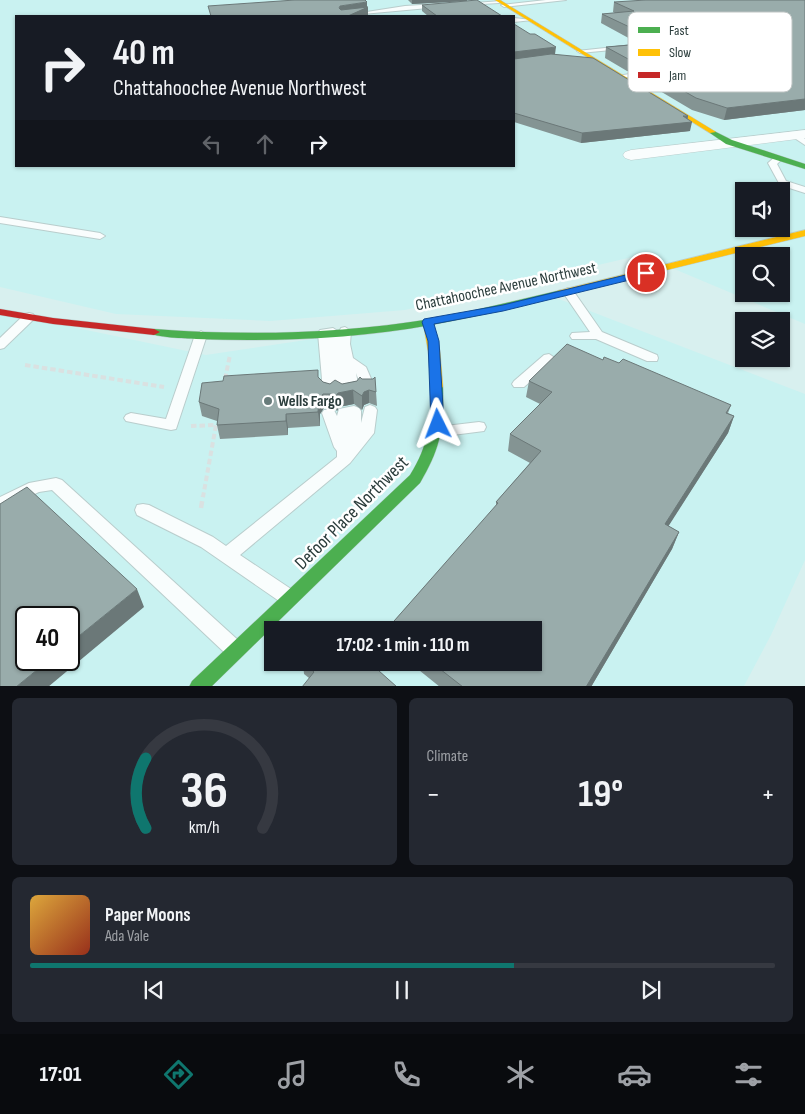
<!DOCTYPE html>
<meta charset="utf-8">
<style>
body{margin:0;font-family:"Sofia Sans Condensed",sans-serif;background:#242831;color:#f1f3f6;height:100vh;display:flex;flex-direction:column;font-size:19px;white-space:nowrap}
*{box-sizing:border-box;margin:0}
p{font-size:16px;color:#9ea1a6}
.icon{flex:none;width:28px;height:28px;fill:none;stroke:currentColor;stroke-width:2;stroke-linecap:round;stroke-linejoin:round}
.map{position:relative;height:686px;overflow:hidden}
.sheet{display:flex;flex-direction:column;gap:12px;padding:12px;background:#0d0f14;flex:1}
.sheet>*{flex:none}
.top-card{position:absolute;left:15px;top:15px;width:500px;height:152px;border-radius:0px;box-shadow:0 1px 4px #0004;background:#171b24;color:#f1f3f6;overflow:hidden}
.tools{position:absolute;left:735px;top:182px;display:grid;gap:10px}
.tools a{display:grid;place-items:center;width:55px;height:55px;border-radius:0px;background:#171b24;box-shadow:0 1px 4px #0004;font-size:25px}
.speed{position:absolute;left:15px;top:606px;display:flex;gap:10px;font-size:25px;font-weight:700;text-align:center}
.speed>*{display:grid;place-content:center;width:65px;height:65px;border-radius:50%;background:#171b24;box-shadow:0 1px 4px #0004;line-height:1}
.speed .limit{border:2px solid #111;border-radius:8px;background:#fff;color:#111}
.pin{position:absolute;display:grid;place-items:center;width:42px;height:42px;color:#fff;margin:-21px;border:2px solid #fff;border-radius:50%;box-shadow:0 1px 5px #0007}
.me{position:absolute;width:55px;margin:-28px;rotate:357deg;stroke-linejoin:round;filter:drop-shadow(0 0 4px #0008)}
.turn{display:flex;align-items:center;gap:18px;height:105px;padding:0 15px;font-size:22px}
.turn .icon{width:65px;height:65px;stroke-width:2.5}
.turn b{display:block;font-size:35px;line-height:42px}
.lanes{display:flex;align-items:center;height:48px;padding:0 15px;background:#0003;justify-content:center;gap:25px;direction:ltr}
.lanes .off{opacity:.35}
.big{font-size:38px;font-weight:700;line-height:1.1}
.sheet .card{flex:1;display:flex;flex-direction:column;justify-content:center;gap:8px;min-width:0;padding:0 18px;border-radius:8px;background:#242831}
.sheet .dial{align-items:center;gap:0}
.dial svg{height:130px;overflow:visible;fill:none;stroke:#363941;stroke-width:7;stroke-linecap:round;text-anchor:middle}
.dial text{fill:#f1f3f6;stroke:none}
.song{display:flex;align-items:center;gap:15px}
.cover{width:60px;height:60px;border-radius:8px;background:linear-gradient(135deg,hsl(40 70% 55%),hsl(10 70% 35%))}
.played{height:5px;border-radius:2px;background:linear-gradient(90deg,#0f766e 65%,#363941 65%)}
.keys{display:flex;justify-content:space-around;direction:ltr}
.heat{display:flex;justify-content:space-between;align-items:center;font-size:28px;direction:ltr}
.sheet .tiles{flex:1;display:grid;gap:12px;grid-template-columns:1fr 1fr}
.card:last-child{grid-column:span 2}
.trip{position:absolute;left:264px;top:621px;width:278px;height:50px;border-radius:0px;background:#171b24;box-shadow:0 1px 4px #0004;font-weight:700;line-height:50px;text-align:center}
.menu{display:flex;height:80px;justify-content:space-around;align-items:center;background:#090b0e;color:#9ea1a6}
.menu .icon{width:35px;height:35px}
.menu .active{color:#0f766e}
.menu b{font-size:22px;color:#f1f3f6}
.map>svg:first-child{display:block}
</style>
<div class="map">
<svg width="805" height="687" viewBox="0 0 805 687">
<rect width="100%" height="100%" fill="#d8f0ef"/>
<g fill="#c9f2f1" fill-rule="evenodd">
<path d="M0,0H805V324L641,255L405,310L270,321L116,314L0,287ZM16,16H514V166H16ZM744,191H781V229H744ZM744,256H781V294H744Z"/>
<path d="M551,296L805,394V560L771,635L744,686L0,687V312L206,355L474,315ZM26,618H69V660H26ZM272,630H532V662H272Z"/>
</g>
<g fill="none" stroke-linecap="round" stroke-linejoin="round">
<defs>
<g id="lane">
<polygon points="546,0 566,0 504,7 501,5"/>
<polygon points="501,1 499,3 464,5 462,4"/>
<polygon points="437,4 439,7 341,16 405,6"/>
<polygon points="514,18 532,20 514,22"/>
<polygon points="624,46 622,49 580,53 577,51"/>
<polygon points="655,70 658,72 657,73 620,78 617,76"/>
<polygon points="793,133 799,133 805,139 805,145 793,137"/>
<polygon points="776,156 783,158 777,164 786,181 805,187 805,193 780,185 768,163"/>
<polygon points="0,217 100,233 105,236 100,239 0,223"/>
<polygon points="568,288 572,289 602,332 657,355 658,358 657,361 647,361 596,339 572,339 570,336 572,333 590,332 562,291"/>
<polygon points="29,313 33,314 35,317 33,320 4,348 0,349 0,338 25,314"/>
<polygon points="345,327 351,331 350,344 353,358 366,367 375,388 373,391 363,391 356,373 359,390 357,393 343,396 336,391 330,396 325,394 323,391 318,333 320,330 333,328 339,332 341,328"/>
<polygon points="201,331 207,335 176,429 171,430 126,421 124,418 126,415 131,413 166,419 195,335"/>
<polygon points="549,354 555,358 554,361 524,387 514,387 512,384 514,381 544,355"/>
<polygon points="370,405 375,407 377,410 374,433 350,463 240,555 294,591 297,597 294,603 288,605 282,603 201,547 137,515 135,510 137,505 143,504 149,505 213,537 226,546 337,457 337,451 334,447 322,413 324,410 334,410 337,416 339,409 354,406 359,408 361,411 361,423 365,407"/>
<polygon points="479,422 484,423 486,427 484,431 437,437 432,436 430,432 432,428 437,427"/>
<polygon points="56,478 62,480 239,641 242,647 239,653 232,656 225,653 52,490 39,492 0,510 0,497 29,483"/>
</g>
<polygon id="street" points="805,130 805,138 631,160 625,158 623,155 625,152 631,150"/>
<g id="fast">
<polygon points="710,131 714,131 732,140 805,164 805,169 726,144 710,133"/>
<path d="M561,290L565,291L566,293L565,295C521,306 476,317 431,325C354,339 275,342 196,339C186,338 155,338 148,332L154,329C246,336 339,334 431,319C475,311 518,300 561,290Z"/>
<path d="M437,383L443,387C444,428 441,447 420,483L211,687H189L192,681L410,475C429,445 431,422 431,387Z"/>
</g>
<g id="slow">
<polygon points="495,0 500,0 716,132 710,133"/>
<polygon points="805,230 805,236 561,296 556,293 557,291"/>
<polygon points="428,319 433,322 440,351 443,387 437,391 431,387 428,351 423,322"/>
</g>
<polygon id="jam" points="0,309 53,318 154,329 160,332 154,335 53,324 0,315"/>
</defs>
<use href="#lane" stroke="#b9cdcc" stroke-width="2"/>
<use href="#street" stroke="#b9cdcc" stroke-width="1"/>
<use href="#fast" stroke="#b9cdcc" stroke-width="1"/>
<use href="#slow" stroke="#b9cdcc" stroke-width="1"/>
<use href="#jam" stroke="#b9cdcc" stroke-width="1"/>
<g stroke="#dae1e1" stroke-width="4" stroke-dasharray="5.5 3" stroke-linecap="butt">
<polyline points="25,365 164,387"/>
<polyline points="225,379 230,355"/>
<polyline points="191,426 216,425 203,497"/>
</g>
<polyline stroke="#dae1e1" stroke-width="4.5" stroke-dasharray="7 4" stroke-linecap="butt" points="201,508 203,496"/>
<use href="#lane" fill="#f9fdfd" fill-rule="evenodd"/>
<use href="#street" fill="#f9fdfd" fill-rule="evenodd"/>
<use href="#fast" fill="#4caf50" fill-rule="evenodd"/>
<use href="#slow" fill="#ffc107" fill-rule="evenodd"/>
<use href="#jam" fill="#c62828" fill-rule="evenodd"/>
</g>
<g fill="#849493">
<polygon points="408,0 467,0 467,1 412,4"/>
<polygon points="805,0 805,110 724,120 692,110 638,78 640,70 627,71 605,58 606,47 633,44 634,41 601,23 602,14 615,13 613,12 614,2"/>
<polygon points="422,5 502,16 428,16 422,11"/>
<polygon points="514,24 555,54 688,116 687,119 690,131 581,143 514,122"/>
<polygon points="603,360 619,363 731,405 728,413 734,416 728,433 668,526 679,532 672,549 591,687 440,687 409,662 532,662 532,630 387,630 387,629 496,506 496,502 530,463 508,451 510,434 540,404 526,397 529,381"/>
<polygon points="318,378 323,382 330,384 342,384 357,381 376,392 377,406 369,403 364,405 362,410 354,404 339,407 337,411 334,408 324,408 320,414 320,426 288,428 288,435 220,439 217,425 217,421 202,416 199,402"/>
<polygon points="303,662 369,662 309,678 304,674"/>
</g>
<g fill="#6b7878">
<polygon points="412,0 467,0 467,1 412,4"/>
<polygon points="367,2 367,8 368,7 368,16 348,16 341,14 339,8 340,6"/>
<polygon points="684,28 682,38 638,41 640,32"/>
<polygon points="556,47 555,54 514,60 514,52"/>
<polygon points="741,49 738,59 640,66 640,70 627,71 630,60"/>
<polygon points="805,99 805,110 724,120 727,108"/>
<polygon points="688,116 687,122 692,122 690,131 581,143 582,133"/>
<polygon points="353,390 354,404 339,407 337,411 335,397 338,393"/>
<polygon points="369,390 369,403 364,405 362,410 362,396 364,392"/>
<polygon points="323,394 324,408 320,414 320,426 318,412 319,400"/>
<polygon points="286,414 288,428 288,435 286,421"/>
<polygon points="734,416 728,433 659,541 665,524"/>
<polygon points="679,532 672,549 591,687 586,687"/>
<polygon points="137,589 144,607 48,687 16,687 49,660 69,660 69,644"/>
</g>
<g fill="#99acab" stroke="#6b7878">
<polygon points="295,0 365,0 367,2 340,6 339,8 341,10 368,7 348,16 211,16 208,6"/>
<polygon points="477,0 502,16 437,16 422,5"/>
<polygon points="646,0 805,0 805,99 727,108 696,98 640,66 742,55 745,52 741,49 630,60 606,47 642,44 634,39 683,35 686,30 684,28 640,32 602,14 634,11 614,2"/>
<polygon points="514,24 530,34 535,34 556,47 514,52 514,58"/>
<polygon points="551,54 593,58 688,116 683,116 692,122 582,133 514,113 514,59"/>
<polygon points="567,344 603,360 604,357 619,363 623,359 731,405 726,413 734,416 665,524 679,532 586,687 463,687 431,662 532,662 532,630 388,630 387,629 498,503 496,502 541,451 510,434 552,392 529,381"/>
<polygon points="318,370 318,377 323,382 330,384 335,380 342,384 357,381 360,377 362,379 373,379 375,377 376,392 369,390 364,392 362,396 353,390 338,393 335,397 333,394 323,394 319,400 318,412 286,414 286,421 217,425 219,409 199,402 202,383 223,381 224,376"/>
<polygon points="27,487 137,589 69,644 69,618 26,618 26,660 49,660 16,687 0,687 0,504"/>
<polygon points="303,662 369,662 397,687 302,687 314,672"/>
</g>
<polygon fill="#1a73e8" stroke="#114b97" points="646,270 651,273 650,275 503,311 434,324 439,341 444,424 442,428 433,428 431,424 428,341 422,322 424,319 503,305"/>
<circle fill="#687c7b" stroke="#fff" stroke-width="2" cx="268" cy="401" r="5"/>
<g text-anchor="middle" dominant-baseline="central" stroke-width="5" stroke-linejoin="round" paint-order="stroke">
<g font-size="16" fill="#2b3d3c" stroke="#fff">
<text transform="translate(506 287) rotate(-12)">Chattahoochee Avenue Northwest</text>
</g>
<g font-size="16" font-weight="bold" fill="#2b3d3c" stroke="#fff" text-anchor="start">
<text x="278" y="401">Wells Fargo</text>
</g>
<g font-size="19" fill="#2b3d3c" stroke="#fff">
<text transform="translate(352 513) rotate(-45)">Defoor Place Northwest</text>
</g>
</g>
<rect x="628" y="12" width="164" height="80" rx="8" fill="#fff" stroke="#bfc5c4" stroke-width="1"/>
<rect x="638" y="27" width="22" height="6" fill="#4caf50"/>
<rect x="638" y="49" width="22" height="7" fill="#ffc107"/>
<rect x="638" y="72" width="22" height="6" fill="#c62828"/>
<g font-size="14" fill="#2b3d3c">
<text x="669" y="35">Fast</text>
<text x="669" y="57">Slow</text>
<text x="669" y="80">Jam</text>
</g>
</svg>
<div class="tools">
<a><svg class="icon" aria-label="sound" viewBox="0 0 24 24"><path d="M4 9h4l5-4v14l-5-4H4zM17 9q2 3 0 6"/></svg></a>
<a><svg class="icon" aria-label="search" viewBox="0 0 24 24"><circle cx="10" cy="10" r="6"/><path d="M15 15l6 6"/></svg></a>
<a><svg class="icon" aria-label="layers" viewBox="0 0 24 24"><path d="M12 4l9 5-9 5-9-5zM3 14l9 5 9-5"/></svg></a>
</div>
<div class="speed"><div class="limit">40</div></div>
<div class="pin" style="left:646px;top:273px;background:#d93025"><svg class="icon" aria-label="arrive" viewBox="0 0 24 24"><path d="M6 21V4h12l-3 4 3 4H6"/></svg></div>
<svg class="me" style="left:438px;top:424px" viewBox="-20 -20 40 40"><path d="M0-17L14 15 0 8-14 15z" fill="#1a73e8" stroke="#fff" stroke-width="4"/></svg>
<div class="trip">17:02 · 1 min · 110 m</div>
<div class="top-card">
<div class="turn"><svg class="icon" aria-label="right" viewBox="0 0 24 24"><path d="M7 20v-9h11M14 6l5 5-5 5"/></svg><div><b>40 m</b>Chattahoochee Avenue Northwest</div></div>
<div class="lanes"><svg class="icon off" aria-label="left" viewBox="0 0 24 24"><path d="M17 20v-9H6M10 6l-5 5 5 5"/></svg><svg class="icon off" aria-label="ahead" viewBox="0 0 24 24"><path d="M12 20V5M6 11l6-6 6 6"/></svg><svg class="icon" aria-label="right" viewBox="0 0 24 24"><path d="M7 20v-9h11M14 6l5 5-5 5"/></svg></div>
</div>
</div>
<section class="sheet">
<div class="tiles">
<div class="card dial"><svg viewBox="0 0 100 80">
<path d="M14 69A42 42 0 1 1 86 69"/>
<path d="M14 69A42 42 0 0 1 14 26" stroke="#0f766e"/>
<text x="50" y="56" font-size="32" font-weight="700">36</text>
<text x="50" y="72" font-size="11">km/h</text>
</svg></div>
<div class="card"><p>Climate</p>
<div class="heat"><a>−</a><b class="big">19°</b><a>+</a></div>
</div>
<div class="card">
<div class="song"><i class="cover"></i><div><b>Paper Moons</b><p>Ada Vale</p></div></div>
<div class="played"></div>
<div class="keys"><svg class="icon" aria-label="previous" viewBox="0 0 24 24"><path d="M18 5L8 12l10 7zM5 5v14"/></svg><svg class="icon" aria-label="pause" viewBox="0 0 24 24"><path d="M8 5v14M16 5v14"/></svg><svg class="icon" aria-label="next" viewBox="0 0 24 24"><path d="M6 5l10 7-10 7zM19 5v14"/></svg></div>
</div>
</div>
</section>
<nav class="menu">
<b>17:01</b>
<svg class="icon active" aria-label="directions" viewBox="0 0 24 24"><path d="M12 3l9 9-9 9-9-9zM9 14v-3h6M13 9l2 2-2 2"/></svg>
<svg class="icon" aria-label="music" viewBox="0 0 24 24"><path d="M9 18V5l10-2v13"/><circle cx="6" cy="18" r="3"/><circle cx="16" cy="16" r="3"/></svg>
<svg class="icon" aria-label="phone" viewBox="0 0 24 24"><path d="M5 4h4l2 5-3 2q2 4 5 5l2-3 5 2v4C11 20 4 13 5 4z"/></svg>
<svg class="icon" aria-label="climate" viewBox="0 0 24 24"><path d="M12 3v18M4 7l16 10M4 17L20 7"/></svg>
<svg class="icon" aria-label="car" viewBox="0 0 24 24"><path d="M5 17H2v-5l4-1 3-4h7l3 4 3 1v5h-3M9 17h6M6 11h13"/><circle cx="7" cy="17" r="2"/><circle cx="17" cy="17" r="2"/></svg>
<svg class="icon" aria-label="filters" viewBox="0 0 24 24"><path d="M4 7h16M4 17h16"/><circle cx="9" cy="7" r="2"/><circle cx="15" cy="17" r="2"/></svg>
</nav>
